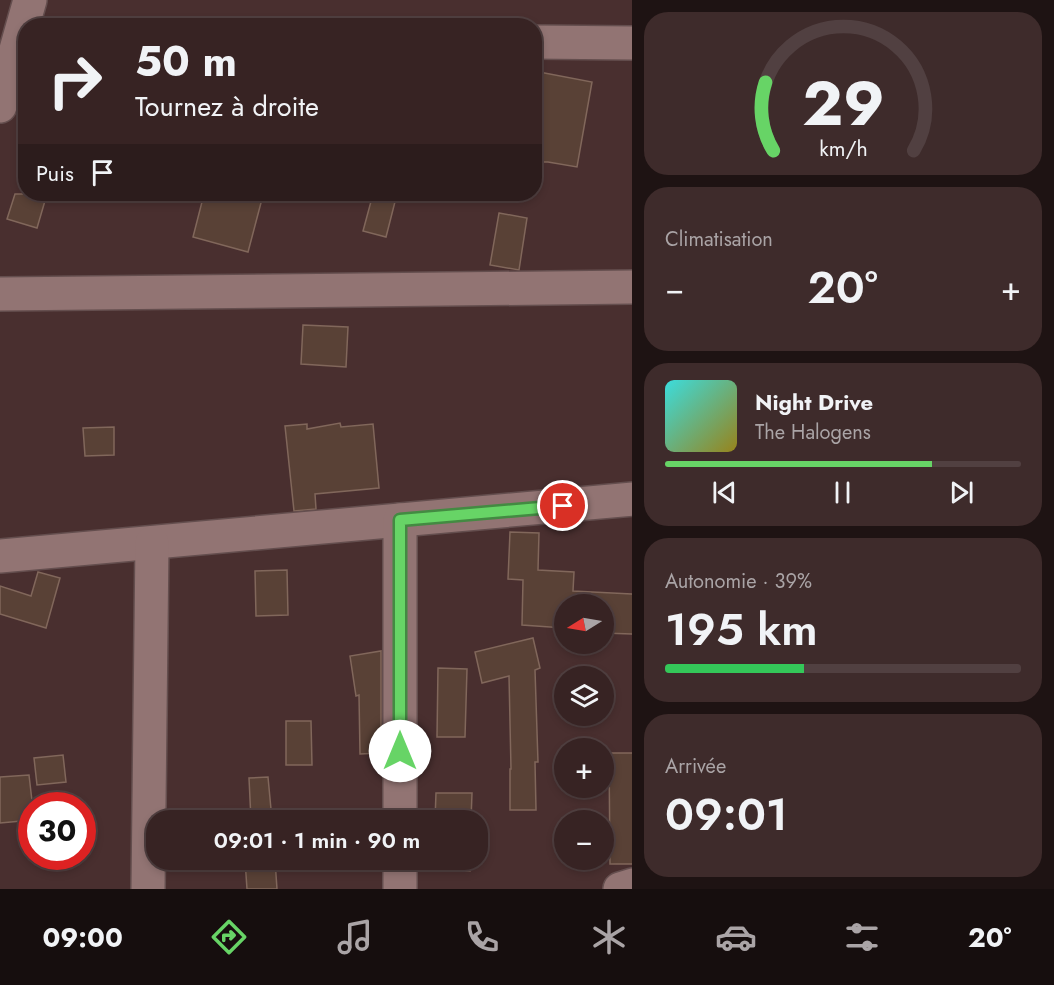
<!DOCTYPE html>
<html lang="fr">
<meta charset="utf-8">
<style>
body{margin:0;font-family:Jost,sans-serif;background:#3e2b2b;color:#f1f3f6;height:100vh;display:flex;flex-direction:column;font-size:22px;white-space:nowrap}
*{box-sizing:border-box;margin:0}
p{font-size:20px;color:#aaa4a6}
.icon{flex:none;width:33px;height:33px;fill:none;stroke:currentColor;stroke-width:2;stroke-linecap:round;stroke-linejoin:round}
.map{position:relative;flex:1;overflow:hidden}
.details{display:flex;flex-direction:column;gap:12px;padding:12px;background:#1e1313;width:422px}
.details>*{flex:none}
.banner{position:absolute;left:18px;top:18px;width:524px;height:183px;border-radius:24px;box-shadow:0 3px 9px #0003,0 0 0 2px #514041;background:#372323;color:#f1f3f6;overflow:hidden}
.needle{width:39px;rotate:259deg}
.fabs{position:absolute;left:554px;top:594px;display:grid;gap:12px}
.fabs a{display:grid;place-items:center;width:60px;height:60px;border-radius:50%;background:#372323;box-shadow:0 3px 9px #0003,0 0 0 2px #514041;font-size:30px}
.speed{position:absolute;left:18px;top:792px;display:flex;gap:12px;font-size:30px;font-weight:700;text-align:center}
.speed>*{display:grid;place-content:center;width:78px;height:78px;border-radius:50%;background:#372323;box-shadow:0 3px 9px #0003,0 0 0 2px #514041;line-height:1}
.speed .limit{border:9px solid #d22;background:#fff;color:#111}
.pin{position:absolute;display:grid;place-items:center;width:51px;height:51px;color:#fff;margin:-26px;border:3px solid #fff;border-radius:50%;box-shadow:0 2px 6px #0007}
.me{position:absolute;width:66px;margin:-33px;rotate:0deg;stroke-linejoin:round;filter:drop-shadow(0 0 4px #0008)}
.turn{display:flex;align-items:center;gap:21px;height:126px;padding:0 18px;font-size:27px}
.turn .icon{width:78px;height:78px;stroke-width:2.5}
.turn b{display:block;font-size:42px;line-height:51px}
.then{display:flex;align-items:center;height:57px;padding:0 18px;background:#0003;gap:12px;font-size:22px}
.big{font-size:45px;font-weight:600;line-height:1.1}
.details .card{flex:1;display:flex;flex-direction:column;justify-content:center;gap:9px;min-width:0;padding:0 21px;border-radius:24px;background:#3e2b2b}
.details .dial{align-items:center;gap:0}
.dial svg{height:156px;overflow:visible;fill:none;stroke:#514041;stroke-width:7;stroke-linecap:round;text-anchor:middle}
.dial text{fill:#f1f3f6;stroke:none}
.song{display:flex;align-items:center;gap:18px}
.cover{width:72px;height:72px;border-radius:9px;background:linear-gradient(135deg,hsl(180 70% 55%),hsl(50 70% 35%))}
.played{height:6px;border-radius:3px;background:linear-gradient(90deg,#67d466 75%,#514041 75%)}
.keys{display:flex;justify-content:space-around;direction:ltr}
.heat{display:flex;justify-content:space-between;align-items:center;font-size:33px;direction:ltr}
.charge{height:9px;border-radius:4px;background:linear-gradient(90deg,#34c759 39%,#514041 0)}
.trip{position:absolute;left:146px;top:810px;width:342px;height:60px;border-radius:24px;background:#372323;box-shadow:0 3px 9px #0003,0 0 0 2px #514041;font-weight:600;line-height:60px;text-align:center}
.tabs{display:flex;height:96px;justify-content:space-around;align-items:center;background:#160e0e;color:#aaa4a6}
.tabs .icon{width:42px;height:42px}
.tabs .active{color:#67d466}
.tabs b{font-size:27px;color:#f1f3f6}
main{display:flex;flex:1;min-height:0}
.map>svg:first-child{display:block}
</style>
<main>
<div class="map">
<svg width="633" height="889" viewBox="0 0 633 889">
<rect width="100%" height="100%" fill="#492f2f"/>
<g fill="#594136" stroke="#81675b" stroke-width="1.5">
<polygon points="534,71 592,82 577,167 548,162 534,162"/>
<polygon points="15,194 47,194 37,228 7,219"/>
<polygon points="204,194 240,194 262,199 248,252 193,237"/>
<polygon points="373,194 397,194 386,237 363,231"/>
<polygon points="499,213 527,218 519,270 490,265"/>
<polygon points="303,325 348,327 346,367 301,364"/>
<polygon points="340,423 341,427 373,424 379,488 315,494 316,509 294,511 285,426 307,424 307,429"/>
<polygon points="114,427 114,455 85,456 83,428"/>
<polygon points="510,532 539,533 538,570 574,572 573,591 633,594 633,634 603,633 603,604 564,604 564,628 522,625 523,580 508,579"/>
<polygon points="287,570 288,615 256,616 255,571"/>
<polygon points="38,572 60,578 46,628 0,614 0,586 31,596"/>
<polygon points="533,638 540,668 535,670 538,762 535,762 536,810 510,810 510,769 511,769 509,676 482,683 475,652"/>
<polygon points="381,651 381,753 360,754 359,695 356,696 350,656"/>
<polygon points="438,668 467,669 465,737 437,737"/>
<polygon points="286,721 311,721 312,765 286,765"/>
<polygon points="609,753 633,753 633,864 610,864"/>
<polygon points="63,755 66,782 37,785 34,758"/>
<polygon points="29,775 32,801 32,820 0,823 0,777"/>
<polygon points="268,777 272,820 251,820 249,778"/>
<polygon points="436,793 472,793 471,820 435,820"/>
<polygon points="245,860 275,860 277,889 247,889"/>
<polygon points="435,860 470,860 470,871 434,870"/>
</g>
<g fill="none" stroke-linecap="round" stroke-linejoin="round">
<defs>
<g id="minor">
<polyline points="534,42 633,43"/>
<polyline points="0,106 30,0"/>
<polyline points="0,294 633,287"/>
<polyline points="0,556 633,499"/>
<polyline points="400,820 400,520"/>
<polyline points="148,889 152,543"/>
<polyline points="400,889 400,860"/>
<polyline points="620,889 633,885"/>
</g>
</defs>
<use href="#minor" stroke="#644e4e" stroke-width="36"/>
<use href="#minor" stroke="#927473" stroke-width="33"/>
</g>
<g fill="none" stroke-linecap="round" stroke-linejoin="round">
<defs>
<polyline id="route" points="400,751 400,520 563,506"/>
</defs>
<use href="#route" stroke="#438a42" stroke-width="15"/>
<use href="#route" stroke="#67d466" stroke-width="10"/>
</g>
</svg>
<div class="fabs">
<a><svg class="needle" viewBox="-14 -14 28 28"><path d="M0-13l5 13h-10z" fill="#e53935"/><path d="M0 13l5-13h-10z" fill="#aaa4a6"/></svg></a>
<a><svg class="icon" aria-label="layers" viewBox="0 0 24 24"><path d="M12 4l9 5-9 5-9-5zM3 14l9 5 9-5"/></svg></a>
<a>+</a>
<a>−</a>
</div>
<div class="speed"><div class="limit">30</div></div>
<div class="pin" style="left:563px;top:506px;background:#d93025"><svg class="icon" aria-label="arrive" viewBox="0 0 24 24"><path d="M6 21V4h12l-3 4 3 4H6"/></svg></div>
<svg class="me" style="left:400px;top:751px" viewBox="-20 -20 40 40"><circle r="19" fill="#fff"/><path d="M0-13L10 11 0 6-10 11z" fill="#67d466"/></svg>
<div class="trip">09:01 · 1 min · 90 m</div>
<div class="banner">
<div class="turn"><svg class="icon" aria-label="right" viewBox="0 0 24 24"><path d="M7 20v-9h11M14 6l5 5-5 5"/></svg><div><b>50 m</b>Tournez à droite</div></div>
<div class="then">Puis<svg class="icon" aria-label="arrive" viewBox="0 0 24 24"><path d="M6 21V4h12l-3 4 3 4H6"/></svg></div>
</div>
</div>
<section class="details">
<div class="card dial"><svg viewBox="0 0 100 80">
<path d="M14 69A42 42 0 1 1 86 69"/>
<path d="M14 69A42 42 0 0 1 10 34" stroke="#67d466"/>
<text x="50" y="56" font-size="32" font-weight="700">29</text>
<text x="50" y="72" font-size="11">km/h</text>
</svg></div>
<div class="card"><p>Climatisation</p>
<div class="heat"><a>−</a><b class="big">20°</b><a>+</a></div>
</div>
<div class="card">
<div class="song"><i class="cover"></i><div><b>Night Drive</b><p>The Halogens</p></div></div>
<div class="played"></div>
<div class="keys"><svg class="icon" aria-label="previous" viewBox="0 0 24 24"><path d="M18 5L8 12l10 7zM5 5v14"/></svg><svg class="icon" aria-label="pause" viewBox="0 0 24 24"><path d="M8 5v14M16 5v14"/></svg><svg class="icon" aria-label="next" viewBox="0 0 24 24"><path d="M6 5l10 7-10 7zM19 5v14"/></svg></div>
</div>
<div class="card"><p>Autonomie · 39%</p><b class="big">195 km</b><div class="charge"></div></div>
<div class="card"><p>Arrivée</p><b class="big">09:01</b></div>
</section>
</main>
<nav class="tabs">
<b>09:00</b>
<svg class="icon active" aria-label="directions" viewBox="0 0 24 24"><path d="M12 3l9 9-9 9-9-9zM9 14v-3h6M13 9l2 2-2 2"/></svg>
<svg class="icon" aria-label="music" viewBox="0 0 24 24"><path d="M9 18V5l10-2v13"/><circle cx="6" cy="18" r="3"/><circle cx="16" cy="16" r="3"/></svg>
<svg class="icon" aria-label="phone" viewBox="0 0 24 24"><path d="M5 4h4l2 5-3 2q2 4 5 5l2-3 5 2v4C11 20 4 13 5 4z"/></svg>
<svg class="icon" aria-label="climate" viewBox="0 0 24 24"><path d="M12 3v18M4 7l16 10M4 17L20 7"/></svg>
<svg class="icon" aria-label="car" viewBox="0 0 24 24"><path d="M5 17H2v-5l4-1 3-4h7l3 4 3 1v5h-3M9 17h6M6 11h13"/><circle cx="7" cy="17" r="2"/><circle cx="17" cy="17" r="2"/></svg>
<svg class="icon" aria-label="filters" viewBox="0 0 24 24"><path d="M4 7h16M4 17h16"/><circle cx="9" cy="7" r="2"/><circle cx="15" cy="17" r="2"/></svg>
<b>20°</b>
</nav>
